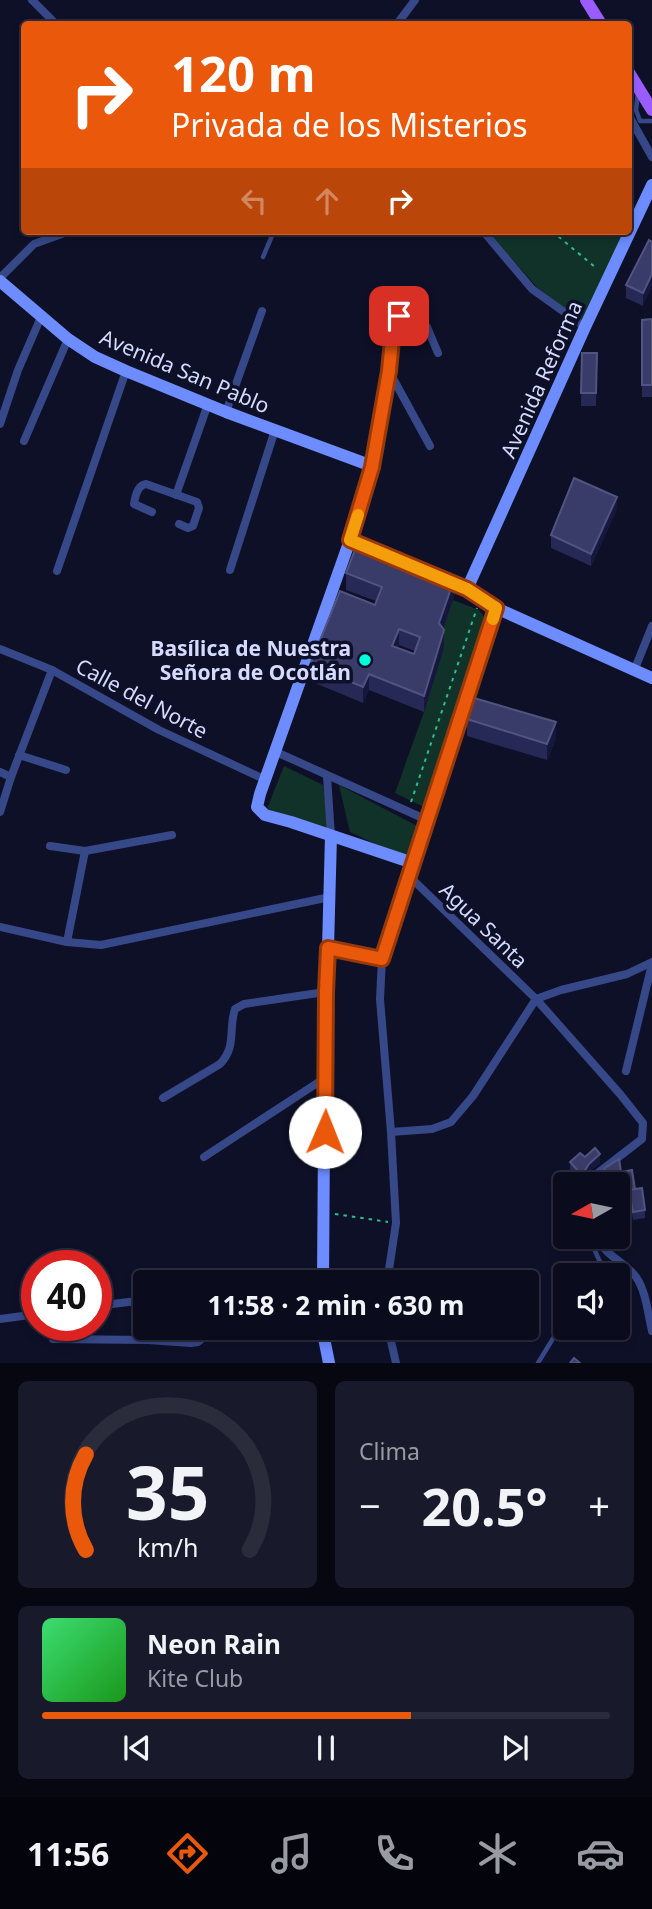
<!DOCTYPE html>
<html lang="es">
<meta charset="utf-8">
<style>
body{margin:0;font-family:"Noto Sans",sans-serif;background:#181a2b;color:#f1f3f6;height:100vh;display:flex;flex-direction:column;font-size:26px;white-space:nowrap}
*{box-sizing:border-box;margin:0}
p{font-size:23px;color:#999ba4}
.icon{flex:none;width:38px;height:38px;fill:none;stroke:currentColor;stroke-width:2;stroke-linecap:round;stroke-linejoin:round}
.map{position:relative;height:1363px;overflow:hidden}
.side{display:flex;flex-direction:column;gap:18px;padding:18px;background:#060710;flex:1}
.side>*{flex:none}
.banner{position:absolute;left:21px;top:21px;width:611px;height:214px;border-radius:7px;box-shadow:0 4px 10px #0003,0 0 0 2px #2a2c3c;background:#ea580c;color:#fff;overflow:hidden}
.needle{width:46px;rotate:261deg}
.tools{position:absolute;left:553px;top:1172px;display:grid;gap:14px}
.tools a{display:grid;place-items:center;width:77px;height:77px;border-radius:7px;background:#0a0c1e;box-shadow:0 4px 10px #0003,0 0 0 2px #2a2c3c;font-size:35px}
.speed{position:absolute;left:21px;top:1250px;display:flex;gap:14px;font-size:35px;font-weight:700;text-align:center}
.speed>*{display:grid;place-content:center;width:91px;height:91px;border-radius:50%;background:#0a0c1e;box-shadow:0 4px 10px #0003,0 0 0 2px #2a2c3c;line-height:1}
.speed .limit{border:10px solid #d22;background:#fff;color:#111}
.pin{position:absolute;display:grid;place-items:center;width:60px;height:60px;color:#fff;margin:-30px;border-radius:14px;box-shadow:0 4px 10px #0006}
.me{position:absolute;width:77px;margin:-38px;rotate:1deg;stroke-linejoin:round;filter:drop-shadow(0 0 5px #0008)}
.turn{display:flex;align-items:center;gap:24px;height:147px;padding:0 35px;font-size:32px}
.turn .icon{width:91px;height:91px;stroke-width:2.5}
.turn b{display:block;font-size:49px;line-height:60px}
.lanes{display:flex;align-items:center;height:66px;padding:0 35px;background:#0003;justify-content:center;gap:35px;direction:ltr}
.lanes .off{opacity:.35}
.big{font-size:52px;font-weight:700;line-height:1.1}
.side .widget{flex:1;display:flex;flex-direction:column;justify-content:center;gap:10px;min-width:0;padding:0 24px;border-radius:10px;background:#181a2b}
.side .dial{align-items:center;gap:0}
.dial svg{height:182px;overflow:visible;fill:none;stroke:#2a2c3c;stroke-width:7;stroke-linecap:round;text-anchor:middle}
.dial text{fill:#f1f3f6;stroke:none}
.song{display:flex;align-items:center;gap:21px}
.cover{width:84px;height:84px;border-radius:10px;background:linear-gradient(135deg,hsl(140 70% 55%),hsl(120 70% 35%))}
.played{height:7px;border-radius:4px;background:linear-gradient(90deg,#ea580c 65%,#2a2c3c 65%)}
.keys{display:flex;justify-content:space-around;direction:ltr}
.heat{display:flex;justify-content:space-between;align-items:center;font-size:38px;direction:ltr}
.side .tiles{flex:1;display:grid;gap:18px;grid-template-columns:1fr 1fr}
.widget:last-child{grid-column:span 2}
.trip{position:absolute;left:133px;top:1270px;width:406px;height:70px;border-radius:7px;background:#0a0c1e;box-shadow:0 4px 10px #0003,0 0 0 2px #2a2c3c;font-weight:700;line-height:70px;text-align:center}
.tab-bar{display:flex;height:112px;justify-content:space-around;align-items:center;background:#04050c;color:#999ba4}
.tab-bar .icon{width:49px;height:49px}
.tab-bar .active{color:#ea580c}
.tab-bar b{font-size:32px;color:#f1f3f6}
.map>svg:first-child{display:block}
</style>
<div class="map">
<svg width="652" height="1363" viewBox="0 0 652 1363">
<rect width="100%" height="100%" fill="#0e1028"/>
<g fill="#113229">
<polygon points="487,231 625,231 582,322 537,287"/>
<polygon points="453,600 479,610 488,622 428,809 395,793 424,712 444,647 439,640"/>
<polygon points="284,766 323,785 328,825 325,831 267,809"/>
<polygon points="339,785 421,828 412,861 350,832"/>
</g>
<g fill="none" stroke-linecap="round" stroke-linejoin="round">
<g stroke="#29bf91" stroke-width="2" stroke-dasharray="3.5 5" stroke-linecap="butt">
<polyline points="552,231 596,268"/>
<polyline points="411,802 477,608"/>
<polyline points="335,1214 388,1222"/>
<polyline points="618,1217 631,1240"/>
</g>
<g stroke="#374889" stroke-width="4.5">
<polyline points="638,92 636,110 640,121 652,121"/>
<polyline points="263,257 274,231"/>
<polyline points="589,1237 603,1269 605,1276"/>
<polyline points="538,1363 565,1319"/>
</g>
<g stroke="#374889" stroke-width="8">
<polyline points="32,0 56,24"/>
<polyline points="397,24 415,0"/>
<polyline points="628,114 652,157"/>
<polyline points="483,231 532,289 585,327"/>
<polyline points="0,278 34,244 70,231"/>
<polyline points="389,371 430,446"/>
<polyline points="226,412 262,311"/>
<polyline points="0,424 18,370 41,317"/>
<polyline points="24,441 68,339"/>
<polyline points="372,466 389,371 393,329 399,316 415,314 427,327 438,353"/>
<polyline points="176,495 208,404"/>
<path d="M152,512L134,504C135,497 138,485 146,484L197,502L199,508L193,526L188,528L179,524"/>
<polyline points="230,570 275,430"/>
<polyline points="57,571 126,371"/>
<polyline points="0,649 52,670 159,730 266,780"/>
<polyline points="634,671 652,626"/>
<polyline points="274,751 427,820"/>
<polyline points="19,755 66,770"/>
<polyline points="0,772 11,777"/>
<polyline points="327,776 331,836"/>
<polyline points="0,812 11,777 52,670"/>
<polyline points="50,846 85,851 172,835"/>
<polyline points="408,875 536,999 620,1094 643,1123 642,1139 594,1176 588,1185"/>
<polyline points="0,927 67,942 101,945 330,897"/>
<polyline points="67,942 85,851"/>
<polyline points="328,948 382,959"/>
<polyline points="626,1071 652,964"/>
<path d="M163,1098L220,1064C237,1046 228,1030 235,1009L244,1004L325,992"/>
<polyline points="391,1132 432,1129 451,1122 473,1096 536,999 561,990 627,974 652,962"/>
<polyline points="204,1157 325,1078"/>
<path d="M597,1237C605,1256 624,1261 636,1277C646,1291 648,1314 652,1331"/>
<polyline points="387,1283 396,1223 391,1132 380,999 382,959 409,871"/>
<polyline points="96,1306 145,1300"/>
<polyline points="0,1319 37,1314"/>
<polyline points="388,1328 396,1363"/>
<polyline points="53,1339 148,1340 191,1343 198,1342 215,1328"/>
<polyline points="148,1340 149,1328"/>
</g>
<g stroke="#6c8cff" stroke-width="12">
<polyline points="0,281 68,339 95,357 126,371 226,412 372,466 350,540 260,794 257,807 265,815 291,822 413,863 496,608"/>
<polyline points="441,578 467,589 496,608 652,678"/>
<polyline points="467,589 585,327 652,185"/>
<polyline points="323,1283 325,992 328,948 331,836"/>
<polyline points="322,1328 329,1363"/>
</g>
<g stroke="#9a5cff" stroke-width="12">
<polyline points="586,0 601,24"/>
<polyline points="628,71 652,110"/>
</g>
</g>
<g fill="#262856" fill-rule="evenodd">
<polygon points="649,240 643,306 626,298 626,285"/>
<polygon points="652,319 652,397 642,397 642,320"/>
<polygon points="582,353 597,353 596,406 581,406"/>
<polygon points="617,509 591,566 551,548 551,535"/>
<path d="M346,573L455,593L443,628L444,647L424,712L369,690L363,703L310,681V665L375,605L376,601L346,590ZM399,645L415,651L414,654L397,648Z"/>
<polygon points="467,719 556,739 547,760 467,736"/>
<polygon points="585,1157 600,1163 589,1172 582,1183 570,1170 570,1162"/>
<polygon points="621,1172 635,1189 645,1210 645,1218 633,1220 629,1199 625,1199 622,1186 618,1187 618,1185 599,1185 599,1181"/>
</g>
<g fill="#15173c">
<polygon points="652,274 652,287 643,306 643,293"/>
<polygon points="617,497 617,509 591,566 591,554"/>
<polygon points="455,577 455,593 439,640 439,623"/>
<polygon points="399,629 399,645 392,663 392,646"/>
<polygon points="444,630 444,647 424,712 424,696"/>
<polygon points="369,674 369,690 363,703 363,687"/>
<polygon points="556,722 556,739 547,760 547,744"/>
<polygon points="600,1154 600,1163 589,1172 582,1183 582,1175 589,1164"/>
</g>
<g fill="#393b68" stroke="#515480" stroke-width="2" fill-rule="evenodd">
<polygon points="649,240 652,242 652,274 643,293 626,285"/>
<polygon points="652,319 652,385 642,385 642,320"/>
<polygon points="582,353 597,353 596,393 581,393"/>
<polygon points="574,478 617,497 591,554 551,535"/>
<path d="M360,537L455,577L439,623L444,630L424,696L369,674L363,687L310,665L340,591L375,605L382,587L346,573ZM399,629L420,637L414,654L392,646Z"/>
<polygon points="474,698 556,722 547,744 467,719"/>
<polygon points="595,1148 600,1154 589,1164 582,1175 570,1162 580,1153 585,1157"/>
<polygon points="619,1159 621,1172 632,1170 635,1189 625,1191 622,1177 599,1181 605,1168"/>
<polygon points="642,1188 645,1210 633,1212 629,1190"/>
<polygon points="574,1358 580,1363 570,1363"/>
</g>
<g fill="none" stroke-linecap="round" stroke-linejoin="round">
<defs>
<polyline id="route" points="325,1132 326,992 328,948 382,959 496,608 467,589 350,540 372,467 389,371 393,329 399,316"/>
</defs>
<use href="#route" stroke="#983908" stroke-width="18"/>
<use href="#route" stroke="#ea580c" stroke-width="12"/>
<polyline stroke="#f59e0b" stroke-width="12" points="358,515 350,540 467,589 496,608 493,619"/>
</g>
<circle fill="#01ffdb" stroke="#0e1028" stroke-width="2.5" cx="365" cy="660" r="7"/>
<g text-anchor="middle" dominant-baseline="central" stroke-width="7" stroke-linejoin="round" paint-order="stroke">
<g font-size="21" fill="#d5daff" stroke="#0e1028">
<text transform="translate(185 371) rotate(23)">Avenida San Pablo</text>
<text transform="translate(541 379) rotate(-66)">Avenida Reforma</text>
<text transform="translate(142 698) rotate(28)">Calle del Norte</text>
<text transform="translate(484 925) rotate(44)">Agua Santa</text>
</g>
<g font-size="21" font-weight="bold" fill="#d5daff" stroke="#0e1028" text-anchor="end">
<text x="351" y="648">Basílica de Nuestra<tspan x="351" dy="24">Señora de Ocotlán</tspan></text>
</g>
</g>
</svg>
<div class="tools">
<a><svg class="needle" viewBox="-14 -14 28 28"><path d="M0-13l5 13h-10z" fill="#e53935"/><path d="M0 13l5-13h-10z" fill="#999ba4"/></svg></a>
<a><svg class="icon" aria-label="sound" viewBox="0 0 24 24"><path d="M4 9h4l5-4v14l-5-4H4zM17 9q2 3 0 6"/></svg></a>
</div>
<div class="speed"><div class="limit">40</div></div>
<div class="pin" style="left:399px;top:316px;background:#d93025"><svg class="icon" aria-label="arrive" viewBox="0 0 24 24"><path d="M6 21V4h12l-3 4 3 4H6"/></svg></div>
<svg class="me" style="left:325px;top:1132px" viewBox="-20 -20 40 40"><circle r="19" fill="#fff"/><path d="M0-13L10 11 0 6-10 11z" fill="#ea580c"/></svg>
<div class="trip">11:58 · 2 min · 630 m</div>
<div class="banner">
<div class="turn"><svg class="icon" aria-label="right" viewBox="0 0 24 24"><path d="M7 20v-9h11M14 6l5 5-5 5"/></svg><div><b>120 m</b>Privada de los Misterios</div></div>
<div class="lanes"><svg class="icon off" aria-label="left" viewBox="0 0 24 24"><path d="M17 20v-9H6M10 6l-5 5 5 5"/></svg><svg class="icon off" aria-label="ahead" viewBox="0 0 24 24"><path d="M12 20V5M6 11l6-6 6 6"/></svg><svg class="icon" aria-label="right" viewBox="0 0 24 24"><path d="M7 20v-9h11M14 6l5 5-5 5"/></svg></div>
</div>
</div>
<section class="side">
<div class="tiles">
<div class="widget dial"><svg viewBox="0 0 100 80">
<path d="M14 69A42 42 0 1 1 86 69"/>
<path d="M14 69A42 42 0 0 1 14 27" stroke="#ea580c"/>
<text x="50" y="56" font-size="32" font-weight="700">35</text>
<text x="50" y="72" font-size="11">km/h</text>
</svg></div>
<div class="widget"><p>Clima</p>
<div class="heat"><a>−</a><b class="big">20.5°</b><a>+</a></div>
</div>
<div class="widget">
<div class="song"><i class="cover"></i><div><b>Neon Rain</b><p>Kite Club</p></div></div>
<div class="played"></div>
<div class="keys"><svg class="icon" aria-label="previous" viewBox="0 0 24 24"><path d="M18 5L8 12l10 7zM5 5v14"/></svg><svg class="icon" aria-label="pause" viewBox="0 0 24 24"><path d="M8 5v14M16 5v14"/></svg><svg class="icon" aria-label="next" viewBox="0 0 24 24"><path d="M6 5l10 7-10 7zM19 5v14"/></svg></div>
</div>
</div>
</section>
<nav class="tab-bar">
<b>11:56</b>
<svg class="icon active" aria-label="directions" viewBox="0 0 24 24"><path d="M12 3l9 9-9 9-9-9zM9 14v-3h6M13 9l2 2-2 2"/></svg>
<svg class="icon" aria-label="music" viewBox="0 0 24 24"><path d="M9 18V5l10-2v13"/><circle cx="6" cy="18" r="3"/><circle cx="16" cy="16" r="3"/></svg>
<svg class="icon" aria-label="phone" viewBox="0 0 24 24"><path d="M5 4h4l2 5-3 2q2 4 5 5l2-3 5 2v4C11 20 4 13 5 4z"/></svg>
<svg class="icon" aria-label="climate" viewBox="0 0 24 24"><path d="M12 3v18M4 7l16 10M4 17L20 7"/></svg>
<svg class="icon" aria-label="car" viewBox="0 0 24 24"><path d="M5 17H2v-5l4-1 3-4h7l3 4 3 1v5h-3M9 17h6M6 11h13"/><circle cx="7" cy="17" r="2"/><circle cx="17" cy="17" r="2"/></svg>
</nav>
